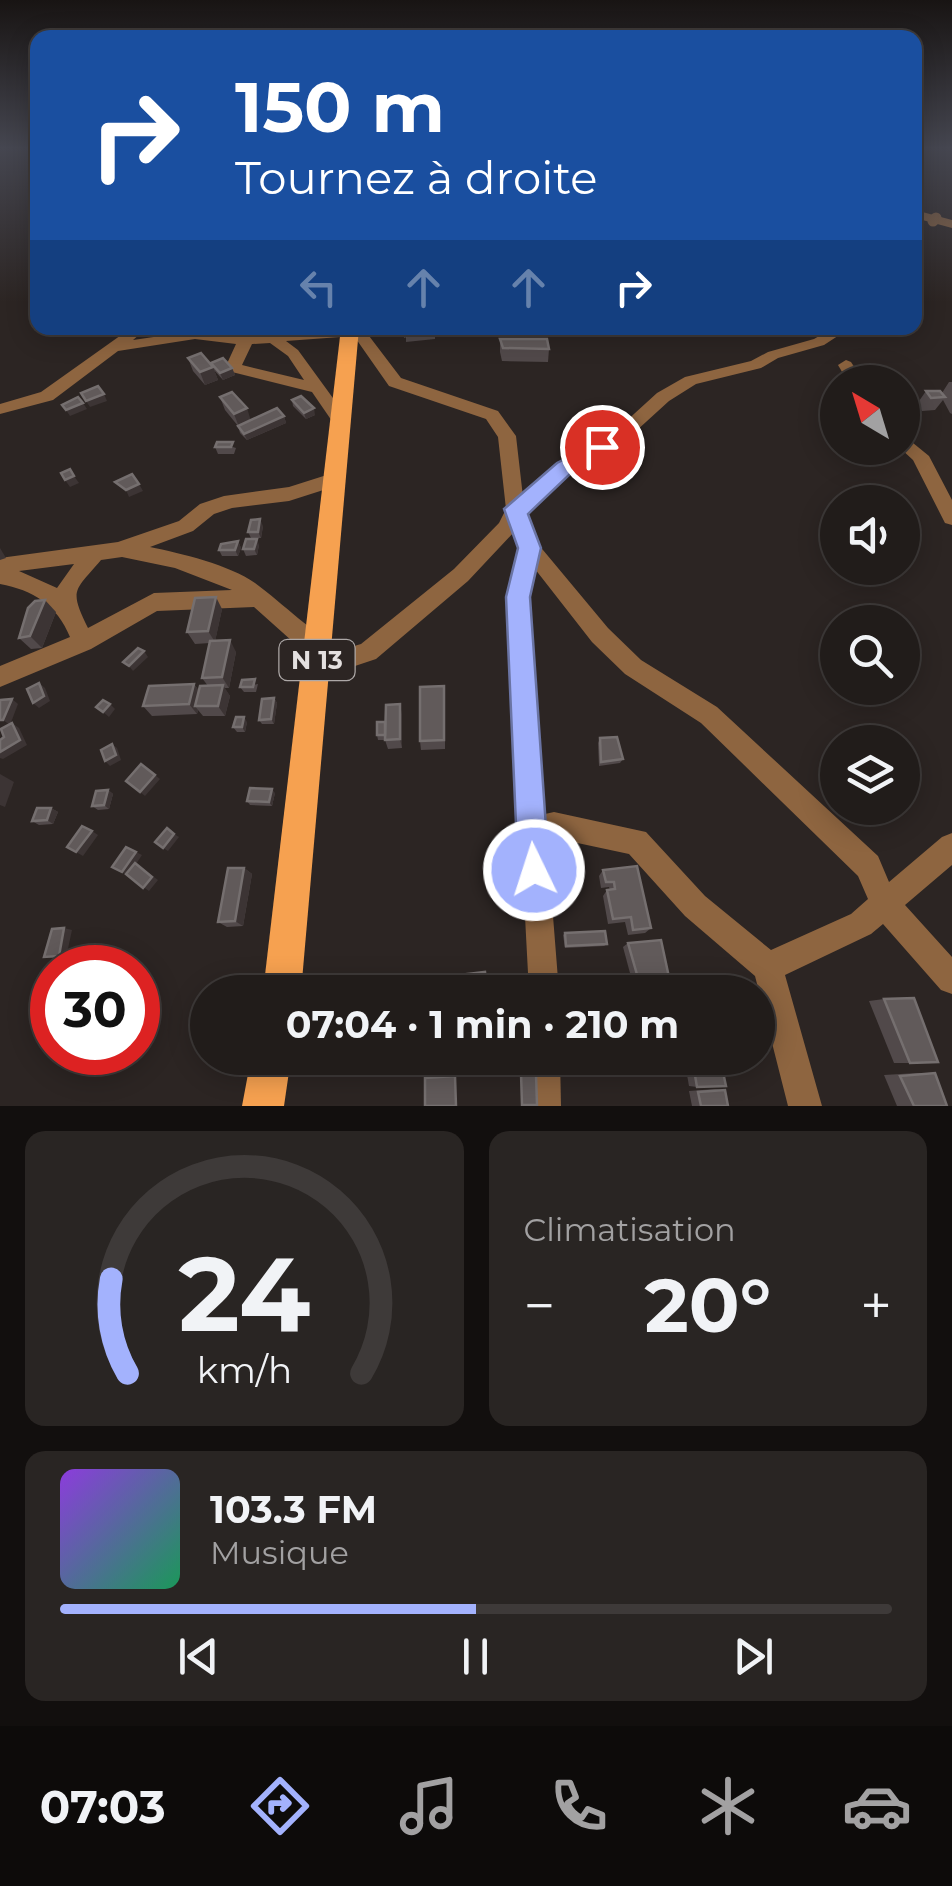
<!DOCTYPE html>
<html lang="fr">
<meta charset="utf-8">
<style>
body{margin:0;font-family:Montserrat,sans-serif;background:#292523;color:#f1f3f6;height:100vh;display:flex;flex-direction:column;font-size:38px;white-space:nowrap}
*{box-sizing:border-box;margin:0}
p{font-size:32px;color:#a2a1a2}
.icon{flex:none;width:55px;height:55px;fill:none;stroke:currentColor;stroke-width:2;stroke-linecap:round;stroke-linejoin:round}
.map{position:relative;height:1106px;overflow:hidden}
.details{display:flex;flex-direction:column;gap:25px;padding:25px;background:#120f0e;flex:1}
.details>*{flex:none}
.banner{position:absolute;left:30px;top:30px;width:892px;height:305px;border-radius:20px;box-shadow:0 5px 25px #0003,0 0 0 2px #3e3a39;background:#1a4fa0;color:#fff;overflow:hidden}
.needle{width:65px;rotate:322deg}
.controls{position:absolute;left:820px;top:365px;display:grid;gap:20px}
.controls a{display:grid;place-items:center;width:100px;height:100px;border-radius:50%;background:#211c1a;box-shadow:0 5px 25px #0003,0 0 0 2px #3e3a39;font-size:50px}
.speed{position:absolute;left:30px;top:945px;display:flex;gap:20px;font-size:50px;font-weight:700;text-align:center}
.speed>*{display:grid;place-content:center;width:130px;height:130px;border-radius:50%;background:#211c1a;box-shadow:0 5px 25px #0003,0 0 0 2px #3e3a39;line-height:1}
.speed .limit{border:15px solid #d22;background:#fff;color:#111}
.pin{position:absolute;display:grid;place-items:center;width:85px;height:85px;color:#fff;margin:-42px;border:5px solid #fff;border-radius:50%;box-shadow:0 2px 10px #0007}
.me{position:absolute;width:110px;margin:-55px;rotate:356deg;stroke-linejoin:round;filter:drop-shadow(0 0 8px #0008)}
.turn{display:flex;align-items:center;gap:35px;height:210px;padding:0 40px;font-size:45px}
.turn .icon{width:130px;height:130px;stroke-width:2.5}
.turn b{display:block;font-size:70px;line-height:85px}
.lanes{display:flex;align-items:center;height:95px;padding:0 40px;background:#0003;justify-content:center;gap:50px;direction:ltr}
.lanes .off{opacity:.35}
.big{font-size:75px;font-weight:700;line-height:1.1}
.details .card{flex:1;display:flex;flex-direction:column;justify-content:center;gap:15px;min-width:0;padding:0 35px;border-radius:20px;background:#292523}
.details .dial{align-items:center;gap:0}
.dial svg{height:260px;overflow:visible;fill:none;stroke:#3e3a39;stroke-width:7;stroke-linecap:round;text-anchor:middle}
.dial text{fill:#f1f3f6;stroke:none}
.song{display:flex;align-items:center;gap:30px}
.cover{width:120px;height:120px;border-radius:15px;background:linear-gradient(135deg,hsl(270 70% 55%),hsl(150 70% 35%))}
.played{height:10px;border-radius:5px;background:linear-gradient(90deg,#a3b2fd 50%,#3e3a39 50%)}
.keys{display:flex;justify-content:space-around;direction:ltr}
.heat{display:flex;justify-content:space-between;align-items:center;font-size:55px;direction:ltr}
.details .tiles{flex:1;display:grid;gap:25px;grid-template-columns:1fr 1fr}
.card:last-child{grid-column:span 2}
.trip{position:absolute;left:190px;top:975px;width:585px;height:100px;border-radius:50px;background:#211c1a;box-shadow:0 5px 25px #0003,0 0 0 2px #3e3a39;font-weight:700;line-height:100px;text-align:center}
.tabs{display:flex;height:160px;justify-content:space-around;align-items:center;background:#0d0b0a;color:#a2a1a2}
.tabs .icon{width:70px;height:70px}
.tabs .selected{color:#a3b2fd}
.tabs b{font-size:45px;color:#f1f3f6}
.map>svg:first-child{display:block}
</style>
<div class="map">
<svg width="952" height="1106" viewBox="0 0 952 1106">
<rect width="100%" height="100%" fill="#2c2523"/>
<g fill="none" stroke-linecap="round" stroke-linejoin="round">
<g fill="#8e6540" fill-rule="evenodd">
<polygon points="915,210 952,220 952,228 915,218"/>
<path d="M131,328H147L133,340L195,331L237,336L363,328L401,378L498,411L516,436L523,497L558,464L612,434L657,393L685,377L751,361L768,352L814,339L833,328H850L824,345L778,358L761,368L696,384L669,401L624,442L570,472L526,513L538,544L608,628L641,660L717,707L878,856L889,882L942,837L952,833V865L905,905L952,957V994L941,990L883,924L871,934L785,975L822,1106H788L755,976L685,916L629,854L554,838L547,840L559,992H529L521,841L517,832L520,825L507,597L520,548L514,532L468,581L376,659L343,670L301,649L254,607L157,611L91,649L0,687V666L70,637C57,605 33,590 0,584V558L118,542L179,521L200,504L224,496L289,487L333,473L342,480L339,485L289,501L232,508L214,514L193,531L150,547C180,553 230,565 255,583C285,605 310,632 344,649L361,644L454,569L499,523L506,509L498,437L486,419L389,386L354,336L286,341L298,350L346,416L348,420L340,426L334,424L312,392L228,371L225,368L236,344L195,339L118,351L53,400L0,414V404L41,392ZM270,343L288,356L304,380L242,365L252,344ZM122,557L175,568L232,590L154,593L88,628C69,589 74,592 101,560ZM74,564L57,588L19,571ZM535,569L592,642L625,674L701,723L858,876L868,899L851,914L771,950L705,896L646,832L554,812L545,814L529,597Z"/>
<polygon points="846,360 851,362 864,382 848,382 838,365"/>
<polygon points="902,434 929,456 952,500 952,525 945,523 913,460 900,448 902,448"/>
<polygon points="528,1058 560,1058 561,1106 527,1106"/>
</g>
<g fill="#f6a150" fill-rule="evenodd">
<polygon points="341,328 359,328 301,992 263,992"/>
<polygon points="251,1058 291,1058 284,1106 242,1106"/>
</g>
<polyline stroke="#8e6540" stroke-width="11" points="933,221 936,218"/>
</g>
<g fill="#51494a">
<polygon points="435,328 435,339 406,342 406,336"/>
<polygon points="500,339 549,349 548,362 502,361 500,352"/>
<polygon points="188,358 213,367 211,363 232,368 235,375 223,380 214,370 218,380 205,385 193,371"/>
<polygon points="949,382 952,382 952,414 950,413 943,400 935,410 922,411 917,404 926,391 942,393"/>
<polygon points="220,397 251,420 284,416 286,423 247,440 240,433 238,426 225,410"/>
<polygon points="292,400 315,415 306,419 293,406"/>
<polygon points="217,442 236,448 234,454 218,454 215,447"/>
<polygon points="263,526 261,538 251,538 248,532"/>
<polygon points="238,541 241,548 238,556 222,556 219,550"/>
<polygon points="259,545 257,555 246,556 243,549"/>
<polygon points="222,609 215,641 236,652 229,688 224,688 230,696 225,716 203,716 198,710 197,714 152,716 143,706 194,684 199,691 208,686 202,678 210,643 195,644 187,632"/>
<polygon points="56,612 42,648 31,649 19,638"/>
<polygon points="258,684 256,692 244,692 240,687"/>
<polygon points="445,697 445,749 421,750 420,741"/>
<polygon points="274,698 277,703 274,724 262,724 259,720"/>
<polygon points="402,714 402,748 388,749 385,740 378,740 377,735 385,722"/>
<polygon points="247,722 245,732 237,732 233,727"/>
<polygon points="600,738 623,759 620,763 599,766 598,743"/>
<polygon points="108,790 113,794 109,809 98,810 92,806"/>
<polygon points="275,793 272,806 250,805 247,801"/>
<polygon points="51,808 58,812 53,824 39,825 32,821"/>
<polygon points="244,868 252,874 243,926 227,927 218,922"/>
<polygon points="603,870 651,928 645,933 628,935 625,922 608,924 603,896 607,890 610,890 609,887 601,888 599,876"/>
<polygon points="565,933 607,944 604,946 565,948 563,935"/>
<polygon points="628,943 670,982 663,985 634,988 623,947"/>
<polygon points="884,999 910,1063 894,1063 869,1001"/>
<polygon points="684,1058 720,1058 697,1087 689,1086"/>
<polygon points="917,1073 935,1073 947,1106 897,1106 884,1075"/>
<polygon points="715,1089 725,1090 728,1106 692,1106 689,1091"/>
</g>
<g fill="#3c3434">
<polygon points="213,367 218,380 205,385 200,372"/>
<polygon points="232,368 235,375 223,380 220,373"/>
<polygon points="104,394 107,401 90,407 86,401"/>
<polygon points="83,403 87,409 70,416 66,410"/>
<polygon points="247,408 251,421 239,427 234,414"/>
<polygon points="314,408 315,415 306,419 304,413"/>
<polygon points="284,416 286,423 247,440 244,434"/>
<polygon points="74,476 79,483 70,487 65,480"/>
<polygon points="139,484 143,491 129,497 126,490"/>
<polygon points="260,519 263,526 261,538 258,532"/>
<polygon points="257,539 259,545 257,555 254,549"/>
<polygon points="238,541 241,548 238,556 235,550"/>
<polygon points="0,548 6,558 0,560"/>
<polygon points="216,597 222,609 215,642 208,631"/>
<polygon points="45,600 56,612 42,648 30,636"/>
<polygon points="230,640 236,652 229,688 222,677"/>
<polygon points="144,651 148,657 133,671 129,666"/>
<polygon points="39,683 45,688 50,701 39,708 33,703"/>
<polygon points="194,684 202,695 195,706 198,710 197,714 189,704"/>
<polygon points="223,685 230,696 225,716 218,706"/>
<polygon points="274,698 277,703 274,724 271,719"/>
<polygon points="12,699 18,704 10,725 3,720"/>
<polygon points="110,704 115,709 109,717 103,712"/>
<polygon points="400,704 402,714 402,748 400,739"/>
<polygon points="244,717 247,722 245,732 242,727"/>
<polygon points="12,723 19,728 27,745 3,759 0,758 0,752"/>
<polygon points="112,744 117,748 121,760 110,766 105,761"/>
<polygon points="0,774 14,782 5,807 0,805"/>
<polygon points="155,775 160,779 145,796 140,792"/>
<polygon points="272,789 275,793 272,806 269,802"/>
<polygon points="108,790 113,794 109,809 104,805"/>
<polygon points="51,808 58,812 53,824 47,820"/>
<polygon points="92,831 98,835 83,856 76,852"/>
<polygon points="174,834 179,837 168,851 163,848"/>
<polygon points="136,852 142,855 136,864 158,880 149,891 122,872"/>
<polygon points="244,868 252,874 243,926 235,921"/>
<polygon points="64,928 72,930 66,958 59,956"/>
</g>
<g fill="#615a5a" stroke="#756f6f" stroke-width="2.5">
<polygon points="410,328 435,328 435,332 406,336"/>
<polygon points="500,339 547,339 549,349 503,348"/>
<polygon points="201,353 213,367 200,372 188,358"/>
<polygon points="223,358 232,368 220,373 211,363"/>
<polygon points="98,386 104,394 86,401 81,393"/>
<polygon points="926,391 940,391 945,397 931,398"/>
<polygon points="232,392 247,408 234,414 220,397"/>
<polygon points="301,396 314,408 304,413 292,400"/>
<polygon points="78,397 83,403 66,410 62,405"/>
<polygon points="277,408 284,416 244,434 238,426"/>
<polygon points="217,442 233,442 231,447 215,447"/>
<polygon points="70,469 74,476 65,480 61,473"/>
<polygon points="132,474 139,484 126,490 115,482"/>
<polygon points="260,519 258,532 248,532 251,520"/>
<polygon points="246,539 257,539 254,549 243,549"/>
<polygon points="238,541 235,550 219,550 221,544"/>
<polygon points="216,597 208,631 187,632 195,598"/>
<polygon points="45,600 30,636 19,638 28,608 35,601"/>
<polygon points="230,640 222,677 202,678 210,641"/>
<polygon points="138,648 144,651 129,666 123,662"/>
<polygon points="255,679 253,687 240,687 242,680"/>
<polygon points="39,683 44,696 33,703 27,689"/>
<polygon points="194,684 189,704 143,706 149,686"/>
<polygon points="223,685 218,706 195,706 200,686"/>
<polygon points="444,686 444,740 420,741 420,687"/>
<polygon points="274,698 271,719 259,720 262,699"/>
<polygon points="12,699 3,720 0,720 0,700"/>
<polygon points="103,700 110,704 103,712 96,707"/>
<polygon points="400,704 400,739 385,740 386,705"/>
<polygon points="236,717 244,717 242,727 233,727"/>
<rect x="377" y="722" width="8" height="13"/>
<polygon points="12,723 20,740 0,752 0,740 4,737 1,729"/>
<polygon points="617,737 623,759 601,762 600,738"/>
<polygon points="112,744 116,755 105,761 101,750"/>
<polygon points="141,764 155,775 140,792 126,781"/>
<polygon points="250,788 272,789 269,802 247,801"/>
<polygon points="108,790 104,805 92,806 96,791"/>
<polygon points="37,808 51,808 47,820 32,821"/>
<polygon points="82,826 92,831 76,852 67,847"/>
<polygon points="167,828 174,834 163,848 155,842"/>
<polygon points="126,847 136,852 122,872 112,867"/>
<polygon points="135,863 152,877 143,888 126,874"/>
<polygon points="637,866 651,928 633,930 631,917 613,919 607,890 615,889 614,882 606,882 603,870"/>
<polygon points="228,868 244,868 235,921 218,922"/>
<polygon points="64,928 59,956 44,957 52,929"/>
<polygon points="605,931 607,944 566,946 565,933"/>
<polygon points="661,940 670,982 640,985 628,943"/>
<polygon points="485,972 487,989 479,989 479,992 459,992 458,975"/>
<polygon points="914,998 938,1062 910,1063 884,999"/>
<polygon points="420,1058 456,1058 456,1062 419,1066"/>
<polygon points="517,1058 530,1058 530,1066 518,1066"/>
<polygon points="692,1058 720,1058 726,1086 697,1087"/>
<polygon points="521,1073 536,1074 537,1105 522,1105"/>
<polygon points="935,1073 947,1106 914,1106 900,1076"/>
<polygon points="455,1076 456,1106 425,1106 425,1078"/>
<polygon points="725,1090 728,1106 701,1106 698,1092"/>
</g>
<linearGradient id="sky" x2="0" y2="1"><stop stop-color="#181413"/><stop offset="0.49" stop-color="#454650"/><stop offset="1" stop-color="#454650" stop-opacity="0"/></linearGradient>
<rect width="952" height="302" fill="url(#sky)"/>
<polygon fill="#a3b2fd" stroke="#6a74a4" stroke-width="2.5" points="602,440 612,447 610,452 571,473 528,514 541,548 530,597 549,870 545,881 534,886 522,881 518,870 506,597 518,548 504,509 557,463"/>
<g text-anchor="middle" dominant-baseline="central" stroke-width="10" stroke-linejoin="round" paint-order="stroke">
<rect fill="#2c2523" stroke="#ada8a7" stroke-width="2.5" x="279.5" y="640" width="75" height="40" rx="8"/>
<g font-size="25" font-weight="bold" fill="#e4e0df">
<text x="317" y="660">N 13</text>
</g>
</g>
</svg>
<div class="controls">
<a><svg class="needle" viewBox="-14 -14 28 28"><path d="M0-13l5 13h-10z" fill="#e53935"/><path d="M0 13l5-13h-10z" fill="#a2a1a2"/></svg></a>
<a><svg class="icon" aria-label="sound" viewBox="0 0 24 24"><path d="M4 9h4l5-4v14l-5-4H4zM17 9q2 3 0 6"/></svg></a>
<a><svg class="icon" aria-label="search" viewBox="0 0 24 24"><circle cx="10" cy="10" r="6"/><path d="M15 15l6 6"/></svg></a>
<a><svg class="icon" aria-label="layers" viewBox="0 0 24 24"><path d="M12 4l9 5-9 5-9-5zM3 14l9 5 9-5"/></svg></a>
</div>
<div class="speed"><div class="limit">30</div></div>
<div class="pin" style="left:602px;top:447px;background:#d93025"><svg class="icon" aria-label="arrive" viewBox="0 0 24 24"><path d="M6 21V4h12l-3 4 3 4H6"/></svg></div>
<svg class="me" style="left:534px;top:870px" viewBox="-20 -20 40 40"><circle r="17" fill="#a3b2fd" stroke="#fff" stroke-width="3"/><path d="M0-11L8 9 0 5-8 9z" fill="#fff"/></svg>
<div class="trip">07:04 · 1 min · 210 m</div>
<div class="banner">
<div class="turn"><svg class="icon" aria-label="right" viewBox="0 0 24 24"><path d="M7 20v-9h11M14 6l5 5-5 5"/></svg><div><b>150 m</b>Tournez à droite</div></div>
<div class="lanes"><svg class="icon off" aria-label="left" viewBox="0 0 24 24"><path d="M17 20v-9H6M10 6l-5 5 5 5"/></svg><svg class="icon off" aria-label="ahead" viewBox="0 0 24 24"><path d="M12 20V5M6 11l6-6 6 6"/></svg><svg class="icon off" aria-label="ahead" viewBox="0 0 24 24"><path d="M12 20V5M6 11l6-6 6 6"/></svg><svg class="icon" aria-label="right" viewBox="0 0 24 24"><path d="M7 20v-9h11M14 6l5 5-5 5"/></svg></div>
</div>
</div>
<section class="details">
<div class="tiles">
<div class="card dial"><svg viewBox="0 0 100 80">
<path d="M14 69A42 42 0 1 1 86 69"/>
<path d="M14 69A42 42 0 0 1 9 40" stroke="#a3b2fd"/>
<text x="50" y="56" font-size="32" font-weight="700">24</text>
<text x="50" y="72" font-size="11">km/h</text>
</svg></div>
<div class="card"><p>Climatisation</p>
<div class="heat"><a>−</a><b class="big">20°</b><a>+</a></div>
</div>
<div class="card">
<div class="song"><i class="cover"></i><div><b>103.3 FM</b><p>Musique</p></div></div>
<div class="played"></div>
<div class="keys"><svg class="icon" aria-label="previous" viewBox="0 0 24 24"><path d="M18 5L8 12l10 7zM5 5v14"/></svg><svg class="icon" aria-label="pause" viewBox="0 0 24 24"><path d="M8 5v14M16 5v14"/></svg><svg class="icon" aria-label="next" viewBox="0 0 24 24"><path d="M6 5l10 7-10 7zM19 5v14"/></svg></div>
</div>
</div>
</section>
<nav class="tabs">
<b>07:03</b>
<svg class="icon selected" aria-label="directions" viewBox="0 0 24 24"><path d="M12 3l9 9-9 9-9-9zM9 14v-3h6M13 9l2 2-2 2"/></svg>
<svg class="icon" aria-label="music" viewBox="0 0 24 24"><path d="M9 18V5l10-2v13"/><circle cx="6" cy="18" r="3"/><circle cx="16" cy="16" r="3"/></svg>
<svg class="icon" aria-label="phone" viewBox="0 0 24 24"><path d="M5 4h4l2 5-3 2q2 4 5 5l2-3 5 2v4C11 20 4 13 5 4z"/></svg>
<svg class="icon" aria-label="climate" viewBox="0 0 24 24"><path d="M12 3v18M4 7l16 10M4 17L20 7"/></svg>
<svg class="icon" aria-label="car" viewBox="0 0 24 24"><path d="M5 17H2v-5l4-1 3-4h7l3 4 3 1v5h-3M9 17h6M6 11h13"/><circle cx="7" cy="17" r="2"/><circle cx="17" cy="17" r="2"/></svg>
</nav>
